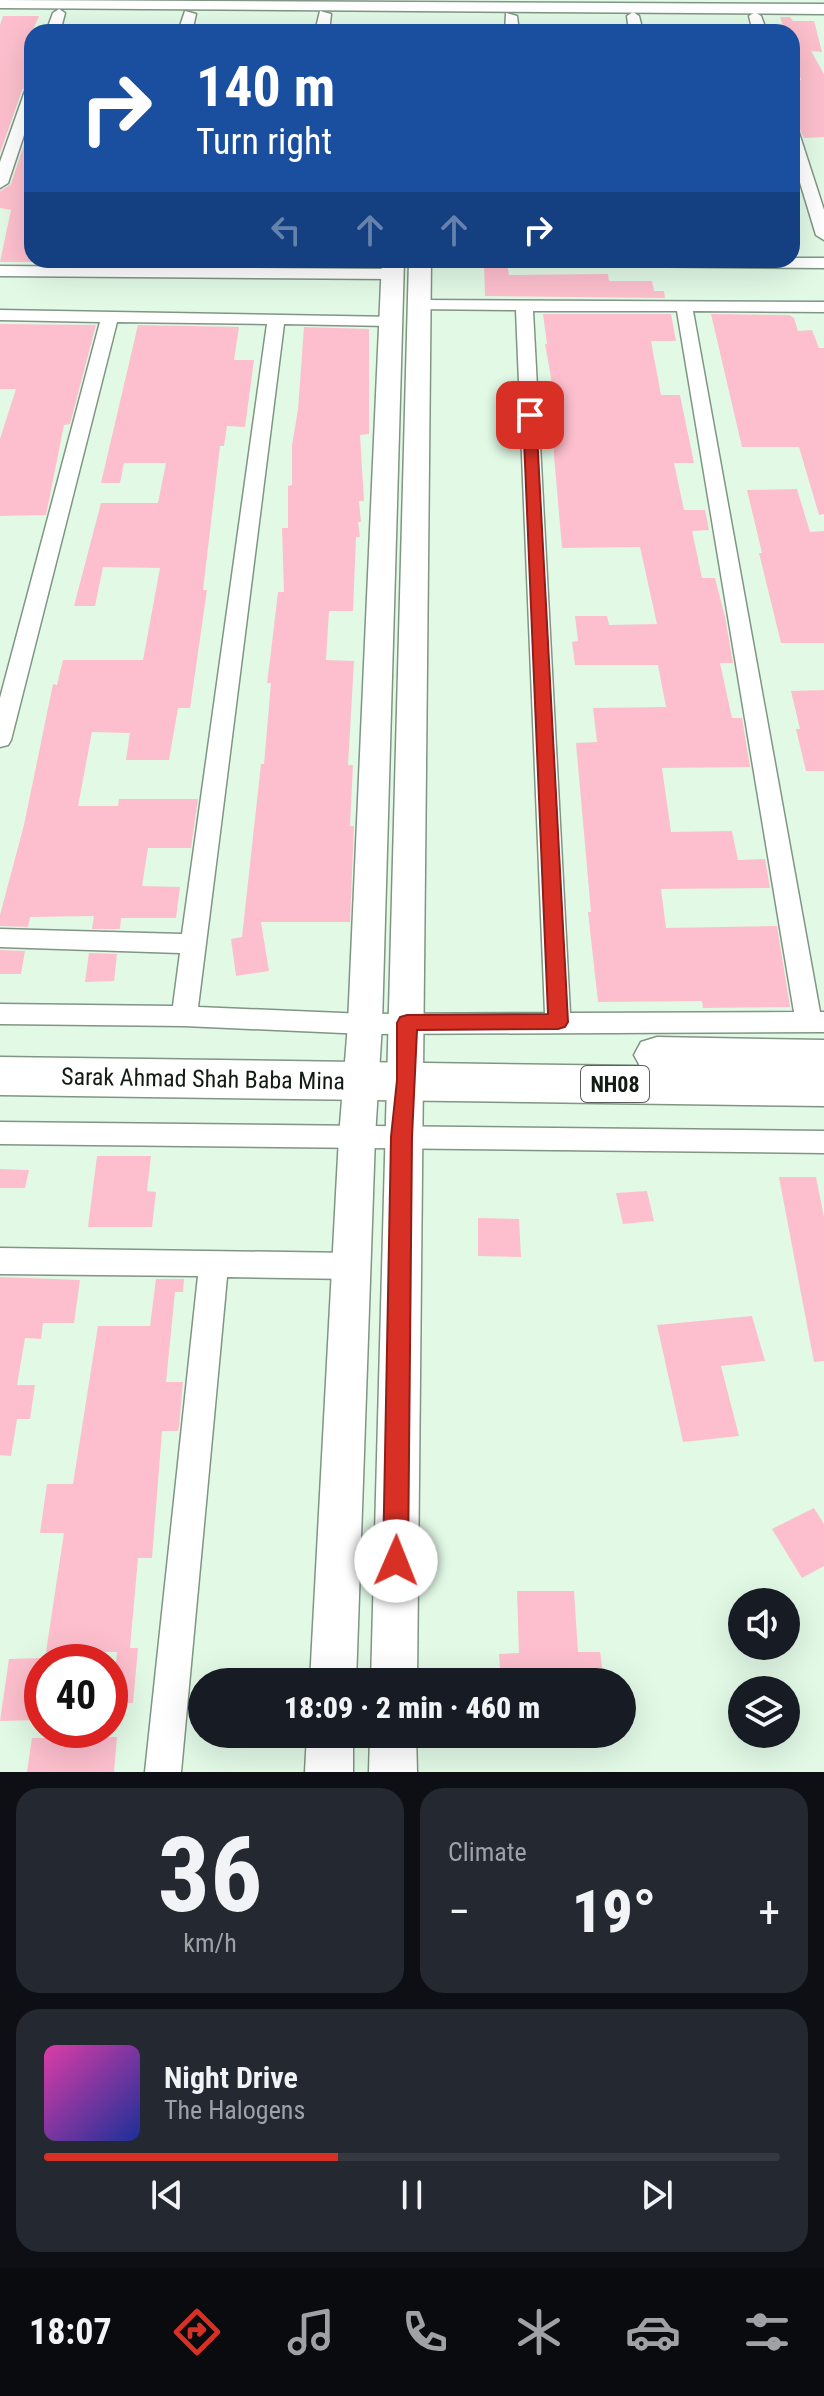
<!DOCTYPE html>
<meta charset="utf-8">
<style>
body{margin:0;font-family:"Roboto Condensed",sans-serif;background:#242831;color:#f1f3f6;height:100vh;display:flex;flex-direction:column;font-size:30px;white-space:nowrap}
*{box-sizing:border-box;margin:0}
p{font-size:26px;color:#9ea1a6}
.icon{flex:none;width:44px;height:44px;fill:none;stroke:currentColor;stroke-width:2;stroke-linecap:round;stroke-linejoin:round}
.map{position:relative;height:1772px;overflow:hidden}
.side{display:flex;flex-direction:column;gap:16px;padding:16px;background:#0d0f14;flex:1}
.side>*{flex:none}
.guide{position:absolute;left:24px;top:24px;width:776px;height:244px;border-radius:24px;box-shadow:0 8px 32px #0002;background:#1a4fa0;color:#fff;overflow:hidden}
.fabs{position:absolute;left:728px;top:1588px;display:grid;gap:16px}
.fabs a{display:grid;place-items:center;width:72px;height:72px;border-radius:50%;background:#171b24;box-shadow:0 8px 32px #0002;font-size:40px}
.speed{position:absolute;left:24px;top:1644px;display:flex;gap:16px;font-size:40px;font-weight:700;text-align:center}
.speed>*{display:grid;place-content:center;width:104px;height:104px;border-radius:50%;background:#171b24;box-shadow:0 8px 32px #0002;line-height:1}
.speed .limit{border:12px solid #d22;background:#fff;color:#111}
.pin{position:absolute;display:grid;place-items:center;width:68px;height:68px;color:#fff;margin:-34px;border-radius:16px;box-shadow:0 4px 12px #0006}
.me{position:absolute;width:88px;margin:-44px;rotate:1deg;stroke-linejoin:round;filter:drop-shadow(0 0 6px #0008)}
.turn{display:flex;align-items:center;gap:28px;height:168px;padding:0 40px;font-size:36px}
.turn .icon{width:104px;height:104px;stroke-width:2.5}
.turn b{display:block;font-size:56px;line-height:68px}
.lanes{display:flex;align-items:center;height:76px;padding:0 40px;background:#0003;justify-content:center;gap:40px;direction:ltr}
.lanes .off{opacity:.35}
.big{font-size:60px;font-weight:800;line-height:1.1}
.side .widget{flex:1;display:flex;flex-direction:column;justify-content:center;gap:12px;min-width:0;padding:0 28px;border-radius:24px;background:#242831}
.side .dial{align-items:center;gap:0}
.dial b{font-size:104px;line-height:1}
.song{display:flex;align-items:center;gap:24px}
.cover{width:96px;height:96px;border-radius:12px;background:linear-gradient(135deg,hsl(320 70% 55%),hsl(230 70% 35%))}
.played{height:8px;border-radius:4px;background:linear-gradient(90deg,#d93025 40%,#363941 40%)}
.keys{display:flex;justify-content:space-around;direction:ltr}
.heat{display:flex;justify-content:space-between;align-items:center;font-size:44px;direction:ltr}
.side .tiles{flex:1;display:grid;gap:16px;grid-template-columns:1fr 1fr}
.widget:last-child{grid-column:span 2}
.trip{position:absolute;left:188px;top:1668px;width:448px;height:80px;border-radius:40px;background:#171b24;box-shadow:0 8px 32px #0002;font-weight:800;line-height:80px;text-align:center}
.menu{display:flex;height:128px;justify-content:space-around;align-items:center;background:#090b0e;color:#9ea1a6}
.menu .icon{width:56px;height:56px}
.menu .selected{color:#d93025}
.menu b{font-size:36px;color:#f1f3f6}
.map>svg:first-child{display:block}
</style>
<div class="map">
<svg width="824" height="1772" viewBox="0 0 824 1772">
<rect width="100%" height="100%" fill="#e2f9e6"/>
<g fill="#fdbfcd">
<polygon points="3,16 39,16 32,32 32,84 22,90 0,153 0,25"/>
<polygon points="780,17 790,17 793,21 814,21 822,52 811,51 824,74 824,137 804,138 800,130 792,126 792,81 801,80 792,53 792,32 785,32"/>
<polygon points="32,120 32,262 0,262 11,210 0,208 0,191 11,184"/>
<polygon points="484,263 507,263 509,275 608,274 609,281 652,281 654,291 664,291 665,298 485,296"/>
<polygon points="543,314 671,314 676,341 651,341 661,395 680,395 694,463 674,463 684,510 705,510 709,530 692,531 702,578 715,578 725,617 733,663 720,663 732,718 742,718 750,767 662,768 671,832 732,831 738,860 765,859 770,888 661,889 666,928 777,926 790,1007 703,1008 702,1001 598,1002 588,912 591,912 576,743 597,742 593,708 666,707 658,665 575,665 572,642 578,641 575,616 607,616 609,625 657,624 640,547 562,548 552,432 555,432 551,377 545,344 547,344"/>
<polygon points="711,314 789,315 794,318 798,331 812,330 819,348 824,348 824,514 819,515 799,447 742,447"/>
<polygon points="0,324 96,325 70,424 64,425 46,515 0,516 0,439 16,389 0,389"/>
<polygon points="138,325 239,327 234,360 254,360 245,427 227,426 224,446 220,446 203,590 207,590 190,708 178,708 169,760 126,760 130,733 92,732 78,806 118,806 119,799 198,799 191,848 148,848 142,886 180,887 176,918 121,918 120,929 92,929 94,916 30,917 28,927 0,926 0,915 24,825 53,684 57,685 63,660 143,660 160,568 103,567 95,606 74,606 101,503 158,503 166,463 124,463 120,483 101,483"/>
<polygon points="304,327 369,329 369,434 360,435 364,501 359,501 361,522 358,522 360,537 356,537 353,611 329,611 326,660 354,661 348,765 353,765 350,826 354,826 350,922 261,922 269,971 236,976 231,939 242,937 261,764 264,764 271,683 267,683 270,660 278,592 284,592 282,528 288,528 288,486 292,485 292,445 298,410"/>
<polygon points="797,489 810,532 824,531 824,643 781,643 759,553 762,553 747,490"/>
<polygon points="824,690 824,771 806,771 796,729 800,729 791,691"/>
<polygon points="0,950 25,951 21,974 0,974"/>
<polygon points="89,953 117,954 114,981 85,982"/>
<polygon points="97,1156 151,1156 147,1191 156,1192 152,1227 88,1227"/>
<polygon points="0,1169 29,1170 25,1188 0,1188"/>
<polygon points="779,1177 816,1177 824,1217 824,1361 814,1362"/>
<polygon points="647,1191 654,1221 623,1224 616,1193"/>
<polygon points="478,1218 519,1219 521,1257 478,1256"/>
<polygon points="0,1277 80,1280 74,1323 43,1323 41,1339 25,1338 17,1385 35,1385 30,1419 17,1419 11,1456 0,1455"/>
<polygon points="156,1279 184,1279 183,1292 175,1292 166,1382 183,1382 179,1426 178,1431 162,1431 152,1558 138,1558 130,1648 138,1648 133,1703 112,1703 117,1652 46,1652 64,1533 40,1533 47,1484 73,1484 98,1326 150,1326"/>
<polygon points="752,1316 765,1361 721,1366 739,1436 683,1442 657,1325"/>
<polygon points="814,1508 824,1524 824,1566 802,1578 772,1529"/>
<polygon points="517,1591 574,1591 578,1652 600,1652 603,1674 529,1675 529,1682 501,1682 499,1654 519,1653"/>
<polygon points="42,1658 42,1720 0,1721 9,1659"/>
<polygon points="117,1737 114,1772 27,1772 32,1738"/>
</g>
<g fill="none" stroke-linecap="round" stroke-linejoin="round">
<defs>
<g id="street">
<polygon points="59,9 65,13 60,32 46,32 53,13"/>
<polygon points="185,11 196,14 192,32 178,32"/>
<polygon points="320,11 331,14 329,32 315,32"/>
<polygon points="633,12 639,16 643,32 629,32 627,16"/>
<polygon points="755,12 761,16 767,32 753,32 749,16"/>
<polygon points="506,13 517,16 519,32 505,32"/>
<polygon points="32,87 32,111 8,183 0,188 0,162 25,91"/>
<polygon points="792,129 799,133 824,210 824,240 816,235 792,156"/>
<polygon points="792,258 824,258 824,268 521,265 513,260"/>
<polygon points="0,266 392,269 400,274 392,279 0,276"/>
<path d="M418,300L824,302V312L693,311L820,1012H824V1032L365,1034L184,1026L0,1024V1004L173,1006L180,953L0,947V929L182,934L267,324L117,322L11,740L8,745L0,747V698L100,322L0,320V310L395,317L397,321L389,326L284,324L198,1007L365,1014L545,1013L516,310L412,309L410,305ZM533,311H677L794,1012L570,1013Z"/>
<polygon points="0,1122 824,1131 824,1153 0,1144"/>
<polygon points="0,1248 351,1253 361,1257 365,1266 361,1275 351,1279 227,1277 181,1772 145,1772 198,1276 0,1274"/>
</g>
<g id="secondary">
<polygon points="0,0 824,4 824,14 0,8"/>
<polygon points="382,260 404,260 382,1024 375,1137 356,1682 310,1682 339,1137 348,1024"/>
<polygon points="409,260 431,260 417,1682 371,1682"/>
<polygon points="307,1734 353,1734 353,1772 305,1772"/>
<polygon points="370,1734 416,1734 417,1772 369,1772"/>
</g>
<polygon id="highway" points="657,1037 824,1040 824,1106 0,1095 0,1057 640,1066 634,1055 641,1042"/>
</defs>
<use href="#street" stroke="#809584" stroke-width="3"/>
<use href="#secondary" stroke="#809584" stroke-width="3"/>
<use href="#highway" stroke="#809584" stroke-width="3"/>
<use href="#street" fill="#fff" fill-rule="evenodd"/>
<use href="#secondary" fill="#fff" fill-rule="evenodd"/>
<use href="#highway" fill="#fff" fill-rule="evenodd"/>
</g>
<polygon fill="#d93025" stroke="#8d1f18" stroke-width="2" points="530,411 536,415 568,1022 565,1027 558,1029 417,1030 412,1137 408,1561 405,1569 396,1573 387,1569 383,1561 391,1137 397,1080 397,1023 400,1017 407,1015 548,1014 523,415"/>
<g text-anchor="middle" dominant-baseline="central" stroke-width="8" stroke-linejoin="round" paint-order="stroke">
<rect fill="#fff" stroke="#5a5f5b" stroke-width="2" x="581" y="1066" width="68" height="36" rx="6"/>
<g font-size="22" font-weight="bold" fill="#131b15">
<text x="615" y="1084">NH08</text>
</g>
<g font-size="24" fill="#131b15" stroke="#fff">
<text transform="translate(203 1079) rotate(1)">Sarak Ahmad Shah Baba Mina</text>
</g>
</g>
</svg>
<div class="fabs">
<a><svg class="icon" aria-label="sound" viewBox="0 0 24 24"><path d="M4 9h4l5-4v14l-5-4H4zM17 9q2 3 0 6"/></svg></a>
<a><svg class="icon" aria-label="layers" viewBox="0 0 24 24"><path d="M12 4l9 5-9 5-9-5zM3 14l9 5 9-5"/></svg></a>
</div>
<div class="speed"><div class="limit">40</div></div>
<div class="pin" style="left:530px;top:415px;background:#d93025"><svg class="icon" aria-label="arrive" viewBox="0 0 24 24"><path d="M6 21V4h12l-3 4 3 4H6"/></svg></div>
<svg class="me" style="left:396px;top:1561px" viewBox="-20 -20 40 40"><circle r="19" fill="#fff"/><path d="M0-13L10 11 0 6-10 11z" fill="#d93025"/></svg>
<div class="trip">18:09 · 2 min · 460 m</div>
<div class="guide">
<div class="turn"><svg class="icon" aria-label="right" viewBox="0 0 24 24"><path d="M7 20v-9h11M14 6l5 5-5 5"/></svg><div><b>140 m</b>Turn right</div></div>
<div class="lanes"><svg class="icon off" aria-label="left" viewBox="0 0 24 24"><path d="M17 20v-9H6M10 6l-5 5 5 5"/></svg><svg class="icon off" aria-label="ahead" viewBox="0 0 24 24"><path d="M12 20V5M6 11l6-6 6 6"/></svg><svg class="icon off" aria-label="ahead" viewBox="0 0 24 24"><path d="M12 20V5M6 11l6-6 6 6"/></svg><svg class="icon" aria-label="right" viewBox="0 0 24 24"><path d="M7 20v-9h11M14 6l5 5-5 5"/></svg></div>
</div>
</div>
<section class="side">
<div class="tiles">
<div class="widget dial"><b>36</b><p>km/h</p></div>
<div class="widget"><p>Climate</p>
<div class="heat"><a>−</a><b class="big">19°</b><a>+</a></div>
</div>
<div class="widget">
<div class="song"><i class="cover"></i><div><b>Night Drive</b><p>The Halogens</p></div></div>
<div class="played"></div>
<div class="keys"><svg class="icon" aria-label="previous" viewBox="0 0 24 24"><path d="M18 5L8 12l10 7zM5 5v14"/></svg><svg class="icon" aria-label="pause" viewBox="0 0 24 24"><path d="M8 5v14M16 5v14"/></svg><svg class="icon" aria-label="next" viewBox="0 0 24 24"><path d="M6 5l10 7-10 7zM19 5v14"/></svg></div>
</div>
</div>
</section>
<nav class="menu">
<b>18:07</b>
<svg class="icon selected" aria-label="directions" viewBox="0 0 24 24"><path d="M12 3l9 9-9 9-9-9zM9 14v-3h6M13 9l2 2-2 2"/></svg>
<svg class="icon" aria-label="music" viewBox="0 0 24 24"><path d="M9 18V5l10-2v13"/><circle cx="6" cy="18" r="3"/><circle cx="16" cy="16" r="3"/></svg>
<svg class="icon" aria-label="phone" viewBox="0 0 24 24"><path d="M5 4h4l2 5-3 2q2 4 5 5l2-3 5 2v4C11 20 4 13 5 4z"/></svg>
<svg class="icon" aria-label="climate" viewBox="0 0 24 24"><path d="M12 3v18M4 7l16 10M4 17L20 7"/></svg>
<svg class="icon" aria-label="car" viewBox="0 0 24 24"><path d="M5 17H2v-5l4-1 3-4h7l3 4 3 1v5h-3M9 17h6M6 11h13"/><circle cx="7" cy="17" r="2"/><circle cx="17" cy="17" r="2"/></svg>
<svg class="icon" aria-label="filters" viewBox="0 0 24 24"><path d="M4 7h16M4 17h16"/><circle cx="9" cy="7" r="2"/><circle cx="15" cy="17" r="2"/></svg>
</nav>
